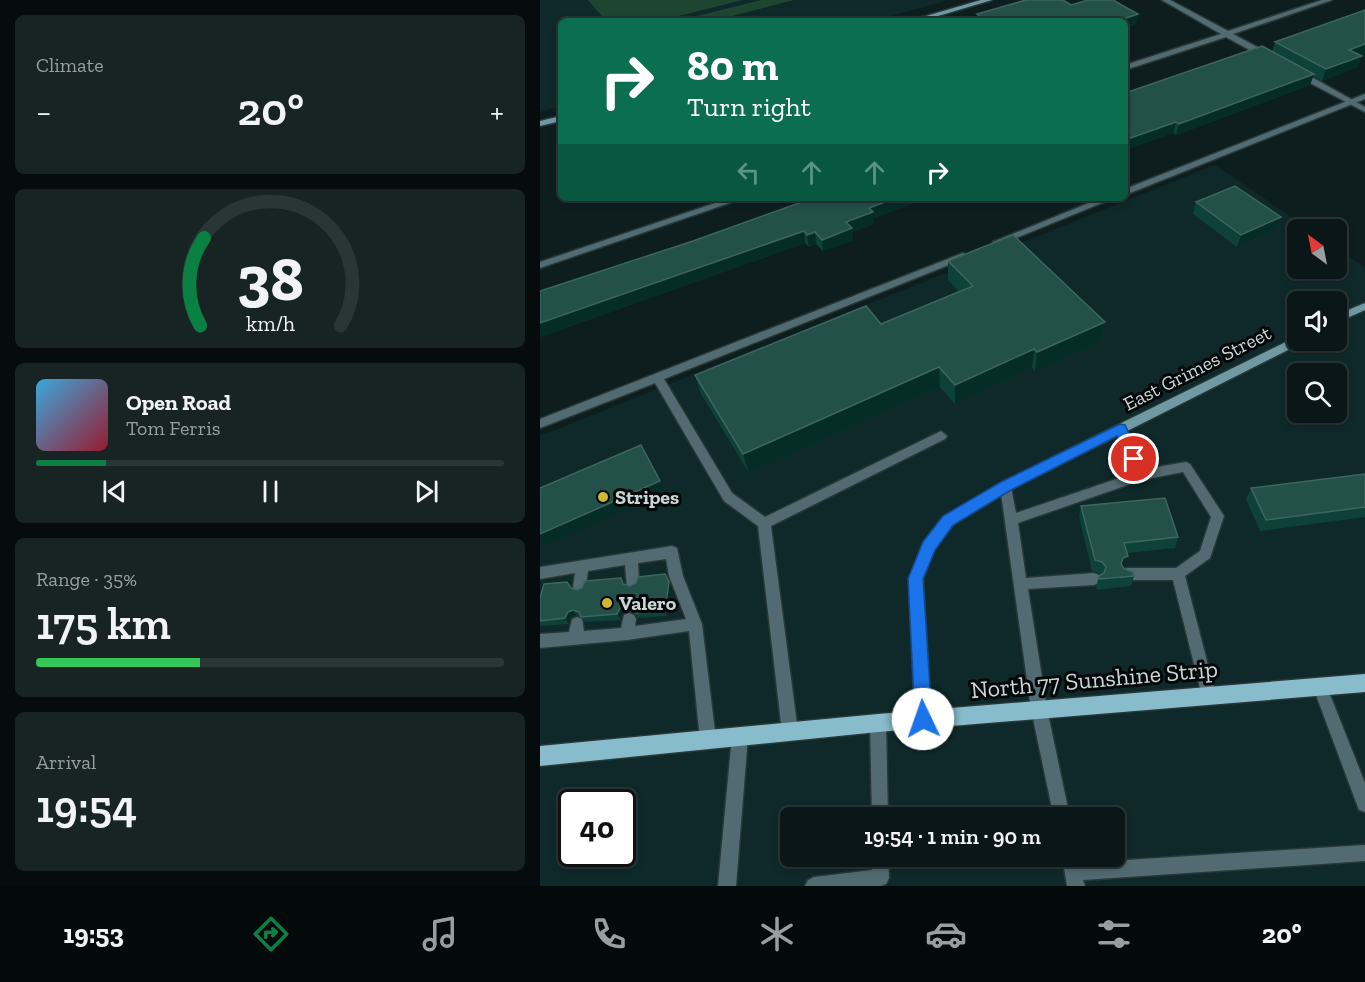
<!DOCTYPE html>
<meta charset="utf-8">
<style>
body{margin:0;font-family:"Zilla Slab",serif;background:#182324;color:#f1f3f6;height:100vh;display:flex;flex-direction:column;font-size:22px;white-space:nowrap}
*{box-sizing:border-box;margin:0}
p{font-size:20px;color:#999fa1}
.icon{flex:none;width:33px;height:33px;fill:none;stroke:currentColor;stroke-width:2;stroke-linecap:round;stroke-linejoin:round}
.map{position:relative;flex:1;overflow:hidden}
.sheet{display:flex;flex-direction:column;gap:15px;padding:15px;background:#060c0d;width:540px}
.sheet>*{flex:none}
.banner{position:absolute;left:18px;top:18px;width:570px;height:183px;border-radius:9px;box-shadow:0 3px 9px #0003,0 0 0 2px #2a3536;background:#0b6e4f;color:#fff;overflow:hidden}
.needle{width:39px;rotate:328deg}
.fabs{position:absolute;left:747px;top:219px;display:grid;gap:12px}
.fabs a{display:grid;place-items:center;width:60px;height:60px;border-radius:9px;background:#0a1617;box-shadow:0 3px 9px #0003,0 0 0 2px #2a3536;font-size:30px}
.speed{position:absolute;left:18px;top:789px;display:flex;gap:12px;font-size:30px;font-weight:700;text-align:center}
.speed>*{display:grid;place-content:center;width:78px;height:78px;border-radius:50%;background:#0a1617;box-shadow:0 3px 9px #0003,0 0 0 2px #2a3536;line-height:1}
.speed .limit{border:3px solid #111;border-radius:9px;background:#fff;color:#111}
.pin{position:absolute;display:grid;place-items:center;width:51px;height:51px;color:#fff;margin:-26px;border:3px solid #fff;border-radius:50%;box-shadow:0 2px 6px #0007}
.me{position:absolute;width:66px;margin:-33px;rotate:357deg;stroke-linejoin:round;filter:drop-shadow(0 0 4px #0008)}
.turn{display:flex;align-items:center;gap:21px;height:126px;padding:0 30px;font-size:27px}
.turn .icon{width:78px;height:78px;stroke-width:2.5}
.turn b{display:block;font-size:42px;line-height:51px}
.lanes{display:flex;align-items:center;height:57px;padding:0 30px;background:#0003;justify-content:center;gap:30px;direction:ltr}
.lanes .off{opacity:.35}
.big{font-size:45px;font-weight:600;line-height:1.1}
.sheet .card{flex:1;display:flex;flex-direction:column;justify-content:center;gap:9px;min-width:0;padding:0 21px;border-radius:9px;background:#182324}
.sheet .dial{align-items:center;gap:0}
.dial svg{height:156px;overflow:visible;fill:none;stroke:#2a3536;stroke-width:7;stroke-linecap:round;text-anchor:middle}
.dial text{fill:#f1f3f6;stroke:none}
.song{display:flex;align-items:center;gap:18px}
.cover{width:72px;height:72px;border-radius:9px;background:linear-gradient(135deg,hsl(200 70% 55%),hsl(350 70% 35%))}
.played{height:6px;border-radius:3px;background:linear-gradient(90deg,#0b8043 15%,#2a3536 15%)}
.keys{display:flex;justify-content:space-around;direction:ltr}
.heat{display:flex;justify-content:space-between;align-items:center;font-size:33px;direction:ltr}
.charge{height:9px;border-radius:4px;background:linear-gradient(90deg,#34c759 35%,#2a3536 0)}
.trip{position:absolute;left:240px;top:807px;width:345px;height:60px;border-radius:9px;background:#0a1617;box-shadow:0 3px 9px #0003,0 0 0 2px #2a3536;font-weight:600;line-height:60px;text-align:center}
.tabs{display:flex;height:96px;justify-content:space-around;align-items:center;background:#040909;color:#999fa1}
.tabs .icon{width:42px;height:42px}
.tabs .on{color:#0b8043}
.tabs b{font-size:27px;color:#f1f3f6}
main{display:flex;flex:1;min-height:0}
.map>svg:first-child{display:block}
</style>
<main>
<section class="sheet">
<div class="card"><p>Climate</p>
<div class="heat"><a>−</a><b class="big">20°</b><a>+</a></div>
</div>
<div class="card dial"><svg viewBox="0 0 100 80">
<path d="M14 69A42 42 0 1 1 86 69"/>
<path d="M14 69A42 42 0 0 1 16 24" stroke="#0b8043"/>
<text x="50" y="56" font-size="32" font-weight="700">38</text>
<text x="50" y="72" font-size="11">km/h</text>
</svg></div>
<div class="card">
<div class="song"><i class="cover"></i><div><b>Open Road</b><p>Tom Ferris</p></div></div>
<div class="played"></div>
<div class="keys"><svg class="icon" aria-label="previous" viewBox="0 0 24 24"><path d="M18 5L8 12l10 7zM5 5v14"/></svg><svg class="icon" aria-label="pause" viewBox="0 0 24 24"><path d="M8 5v14M16 5v14"/></svg><svg class="icon" aria-label="next" viewBox="0 0 24 24"><path d="M6 5l10 7-10 7zM19 5v14"/></svg></div>
</div>
<div class="card"><p>Range · 35%</p><b class="big">175 km</b><div class="charge"></div></div>
<div class="card"><p>Arrival</p><b class="big">19:54</b></div>
</section>
<div class="map">
<svg width="825" height="886" viewBox="0 0 825 886">
<rect width="100%" height="100%" fill="#0e1e1f"/>
<g fill="#0f292a" fill-rule="evenodd">
<polygon points="0,0 409,0 332,21 21,21 21,106 0,112"/>
<path d="M675,165L769,229L758,230V268H796L797,248L825,268V886H0V436ZM758,302H796V340H758ZM758,374H796V412H758ZM32,802H82V854H32ZM250,818H574V856H250Z"/>
</g>
<g fill="#1e4530">
<polygon points="48,0 203,0 119,21 66,21"/>
<polygon points="221,0 254,0 173,21 137,21"/>
</g>
<g fill="none" stroke-linecap="round" stroke-linejoin="round">
<defs>
<g id="lane">
<polygon points="825,94 825,99 585,195 585,189"/>
<polygon points="561,198 574,198 461,244 458,245 453,242"/>
<polygon points="423,253 428,256 426,258 124,379 192,493 225,517 397,433 401,431 407,436 405,439 231,526 258,732 255,737 250,740 245,737 242,732 218,526 184,501 115,383 0,428 0,419"/>
<polygon points="580,425 586,429 605,469 646,462 650,464 684,516 670,558 645,576 676,696 674,701 669,703 664,701 662,696 633,580 587,580 582,578 580,574 582,570 587,568 636,568 660,551 671,517 643,472 602,480 478,523 486,578 554,573 559,575 561,579 559,583 554,585 488,589 507,709 530,818 514,818 491,709 460,486 462,482 470,482 476,513 594,473 574,429"/>
<polygon points="132,546 137,548 143,576 162,624 176,740 173,745 168,748 163,745 160,740 149,631 87,640 0,648 0,634 29,632 32,619 37,617 42,619 44,631 81,628 84,615 89,613 94,615 96,619 95,626 146,619 129,576 126,559 98,563 99,583 97,587 92,589 87,587 85,565 48,571 45,591 40,593 35,591 33,587 35,573 0,579 0,567"/>
<polygon points="780,680 785,682 787,687 825,783 825,812 819,810 773,687 775,682"/>
<polygon points="338,716 343,718 346,723 348,818 332,818 330,723 333,718"/>
<polygon points="200,728 205,731 208,736 196,886 178,886 192,736 195,731"/>
<polygon points="825,845 825,861 543,880 545,886 527,886 522,856 539,856 540,863"/>
<polygon points="332,856 348,856 349,878 346,884 341,886 265,886 268,880 274,877 332,870"/>
</g>
<g id="street">
<polygon points="622,0 630,0 688,31 782,0 792,0 693,34 732,55 732,59 726,59 686,37 585,70 585,65 681,34"/>
<polygon points="755,71 761,71 825,107 825,112 755,75"/>
<polygon points="190,198 204,198 0,268 0,262"/>
</g>
<g id="secondary">
<polygon points="441,0 452,0 381,21 369,21"/>
<polygon points="21,116 21,121 0,126 0,121"/>
<polygon points="825,303 825,310 796,323 796,315"/>
<polygon points="758,336 758,340 763,340 762,343 470,490 413,525 394,550 383,579 391,719 388,724 383,726 378,724 375,719 369,579 383,543 403,517 462,482"/>
</g>
<polygon id="primary" points="825,674 825,692 338,732 0,766 0,746 338,714"/>
</defs>
<use href="#lane" stroke="#283838" stroke-width="3"/>
<use href="#street" stroke="#283838" stroke-width="3"/>
<use href="#secondary" stroke="#283838" stroke-width="3"/>
<use href="#primary" stroke="#283838" stroke-width="3"/>
<use href="#lane" fill="#526b72" fill-rule="evenodd"/>
<use href="#street" fill="#526b72" fill-rule="evenodd"/>
<use href="#secondary" fill="#7199a4" fill-rule="evenodd"/>
<use href="#primary" fill="#88bccc" fill-rule="evenodd"/>
</g>
<g fill="#0e4139">
<polygon points="531,5 598,14 596,24 585,28 585,21 437,21 437,14"/>
<polygon points="735,42 825,53 820,55 822,56 817,67 782,81 773,76 770,85 636,135 633,133 585,150 585,93 732,52"/>
<polygon points="273,198 398,198 390,201 388,198 333,218 334,224 312,232 313,240 283,251 276,244 269,247 265,243 0,337 0,291 153,241"/>
<polygon points="656,202 741,217 737,229 697,247 653,214"/>
<polygon points="408,261 565,322 562,341 495,372 492,368 415,404 400,387 209,473 161,394 155,375 341,324 419,292 408,280"/>
<polygon points="825,474 825,517 720,531 706,499 711,488"/>
<polygon points="541,506 638,537 635,548 587,553 585,566 583,567 584,569 594,576 591,586 557,590 556,587 559,576 561,575 560,573 552,571 539,517"/>
<polygon points="85,584 90,586 131,588 127,616 98,618 95,613 88,611 83,613 81,620 45,622 41,616 36,615 31,617 29,624 0,626 0,598 31,588 37,590"/>
</g>
<g fill="#062c27">
<polygon points="598,14 596,24 585,28 585,21 577,21"/>
<polygon points="825,44 825,53 805,61 809,50"/>
<polygon points="822,56 817,67 782,81 786,69"/>
<polygon points="774,74 770,85 636,135 639,124"/>
<polygon points="636,122 633,133 585,150 585,140"/>
<polygon points="356,198 388,198 333,218 334,224 312,232 313,240 283,251 282,240 329,208"/>
<polygon points="741,217 737,229 697,247 701,235"/>
<polygon points="264,231 265,243 0,337 0,323"/>
<polygon points="275,232 276,244 269,247 267,235"/>
<polygon points="565,322 562,341 495,372 497,352"/>
<polygon points="494,349 492,368 415,404 415,385"/>
<polygon points="399,367 400,387 209,473 203,454"/>
<polygon points="120,481 125,492 6,545 0,537 0,534"/>
<polygon points="588,556 585,566 580,569 583,558"/>
<polygon points="125,574 131,588 127,616 125,611"/>
<polygon points="85,606 88,611 83,613 81,620 77,614 80,608"/>
<polygon points="33,610 36,615 31,617 29,624 25,618 28,612"/>
</g>
<g fill="#23514a" stroke="#3d665f" stroke-width="1.5">
<polygon points="486,0 523,0 531,5 548,0 573,0 598,14 577,21 447,21 437,14"/>
<polygon points="825,10 825,44 809,50 822,56 786,69 735,42"/>
<polygon points="722,46 774,74 639,124 636,122 585,140 585,93"/>
<polygon points="695,186 741,217 701,235 656,202"/>
<polygon points="273,198 356,198 329,208 333,212 306,222 312,228 282,240 275,232 267,235 264,231 0,323 0,291 153,241"/>
<polygon points="473,235 565,322 497,352 494,349 415,385 399,367 203,454 155,375 326,306 341,324 433,286 408,261"/>
<polygon points="101,445 120,481 0,534 0,488"/>
<polygon points="825,474 825,507 726,520 711,488"/>
<polygon points="625,498 638,537 584,543 588,556 583,558 581,564 584,569 593,572 594,576 559,579 559,576 564,573 566,567 562,562 555,560 541,506"/>
<polygon points="125,574 129,582 125,611 95,613 92,608 85,606 80,608 77,614 41,617 39,612 33,610 28,612 25,618 0,621 0,598 4,584 27,582 31,588 37,590 42,588 45,581 81,578 83,584 90,586 96,583 98,577"/>
</g>
<polygon fill="#1a73e8" stroke="#114b97" stroke-width="1.5" points="580,424 585,425 601,459 599,463 589,463 577,436 471,490 413,525 395,550 383,579 392,719 390,725 383,727 377,725 375,719 368,579 383,542 403,516 461,482"/>
<g fill="#d0b837" stroke="#030707" stroke-width="2">
<circle cx="63" cy="497" r="6"/>
<circle cx="67" cy="603" r="6"/>
</g>
<g text-anchor="middle" dominant-baseline="central" stroke-width="6" stroke-linejoin="round" paint-order="stroke">
<g font-size="20" fill="#cbd5d5" stroke="#030707">
<text transform="translate(657 368) rotate(-27)">East Grimes Street</text>
</g>
<g font-size="20" font-weight="bold" fill="#cbd5d5" stroke="#030707" text-anchor="start">
<text x="75" y="497">Stripes</text>
<text x="79" y="603">Valero</text>
</g>
<g font-size="24" fill="#cbd5d5" stroke="#030707">
<text transform="translate(554 679) rotate(-5)">North 77 Sunshine Strip</text>
</g>
</g>
</svg>
<div class="fabs">
<a><svg class="needle" viewBox="-14 -14 28 28"><path d="M0-13l5 13h-10z" fill="#e53935"/><path d="M0 13l5-13h-10z" fill="#999fa1"/></svg></a>
<a><svg class="icon" aria-label="sound" viewBox="0 0 24 24"><path d="M4 9h4l5-4v14l-5-4H4zM17 9q2 3 0 6"/></svg></a>
<a><svg class="icon" aria-label="search" viewBox="0 0 24 24"><circle cx="10" cy="10" r="6"/><path d="M15 15l6 6"/></svg></a>
</div>
<div class="speed"><div class="limit">40</div></div>
<div class="pin" style="left:594px;top:459px;background:#d93025"><svg class="icon" aria-label="arrive" viewBox="0 0 24 24"><path d="M6 21V4h12l-3 4 3 4H6"/></svg></div>
<svg class="me" style="left:383px;top:719px" viewBox="-20 -20 40 40"><circle r="19" fill="#fff"/><path d="M0-13L10 11 0 6-10 11z" fill="#1a73e8"/></svg>
<div class="trip">19:54 · 1 min · 90 m</div>
<div class="banner">
<div class="turn"><svg class="icon" aria-label="right" viewBox="0 0 24 24"><path d="M7 20v-9h11M14 6l5 5-5 5"/></svg><div><b>80 m</b>Turn right</div></div>
<div class="lanes"><svg class="icon off" aria-label="left" viewBox="0 0 24 24"><path d="M17 20v-9H6M10 6l-5 5 5 5"/></svg><svg class="icon off" aria-label="ahead" viewBox="0 0 24 24"><path d="M12 20V5M6 11l6-6 6 6"/></svg><svg class="icon off" aria-label="ahead" viewBox="0 0 24 24"><path d="M12 20V5M6 11l6-6 6 6"/></svg><svg class="icon" aria-label="right" viewBox="0 0 24 24"><path d="M7 20v-9h11M14 6l5 5-5 5"/></svg></div>
</div>
</div>
</main>
<nav class="tabs">
<b>19:53</b>
<svg class="icon on" aria-label="directions" viewBox="0 0 24 24"><path d="M12 3l9 9-9 9-9-9zM9 14v-3h6M13 9l2 2-2 2"/></svg>
<svg class="icon" aria-label="music" viewBox="0 0 24 24"><path d="M9 18V5l10-2v13"/><circle cx="6" cy="18" r="3"/><circle cx="16" cy="16" r="3"/></svg>
<svg class="icon" aria-label="phone" viewBox="0 0 24 24"><path d="M5 4h4l2 5-3 2q2 4 5 5l2-3 5 2v4C11 20 4 13 5 4z"/></svg>
<svg class="icon" aria-label="climate" viewBox="0 0 24 24"><path d="M12 3v18M4 7l16 10M4 17L20 7"/></svg>
<svg class="icon" aria-label="car" viewBox="0 0 24 24"><path d="M5 17H2v-5l4-1 3-4h7l3 4 3 1v5h-3M9 17h6M6 11h13"/><circle cx="7" cy="17" r="2"/><circle cx="17" cy="17" r="2"/></svg>
<svg class="icon" aria-label="filters" viewBox="0 0 24 24"><path d="M4 7h16M4 17h16"/><circle cx="9" cy="7" r="2"/><circle cx="15" cy="17" r="2"/></svg>
<b>20°</b>
</nav>
